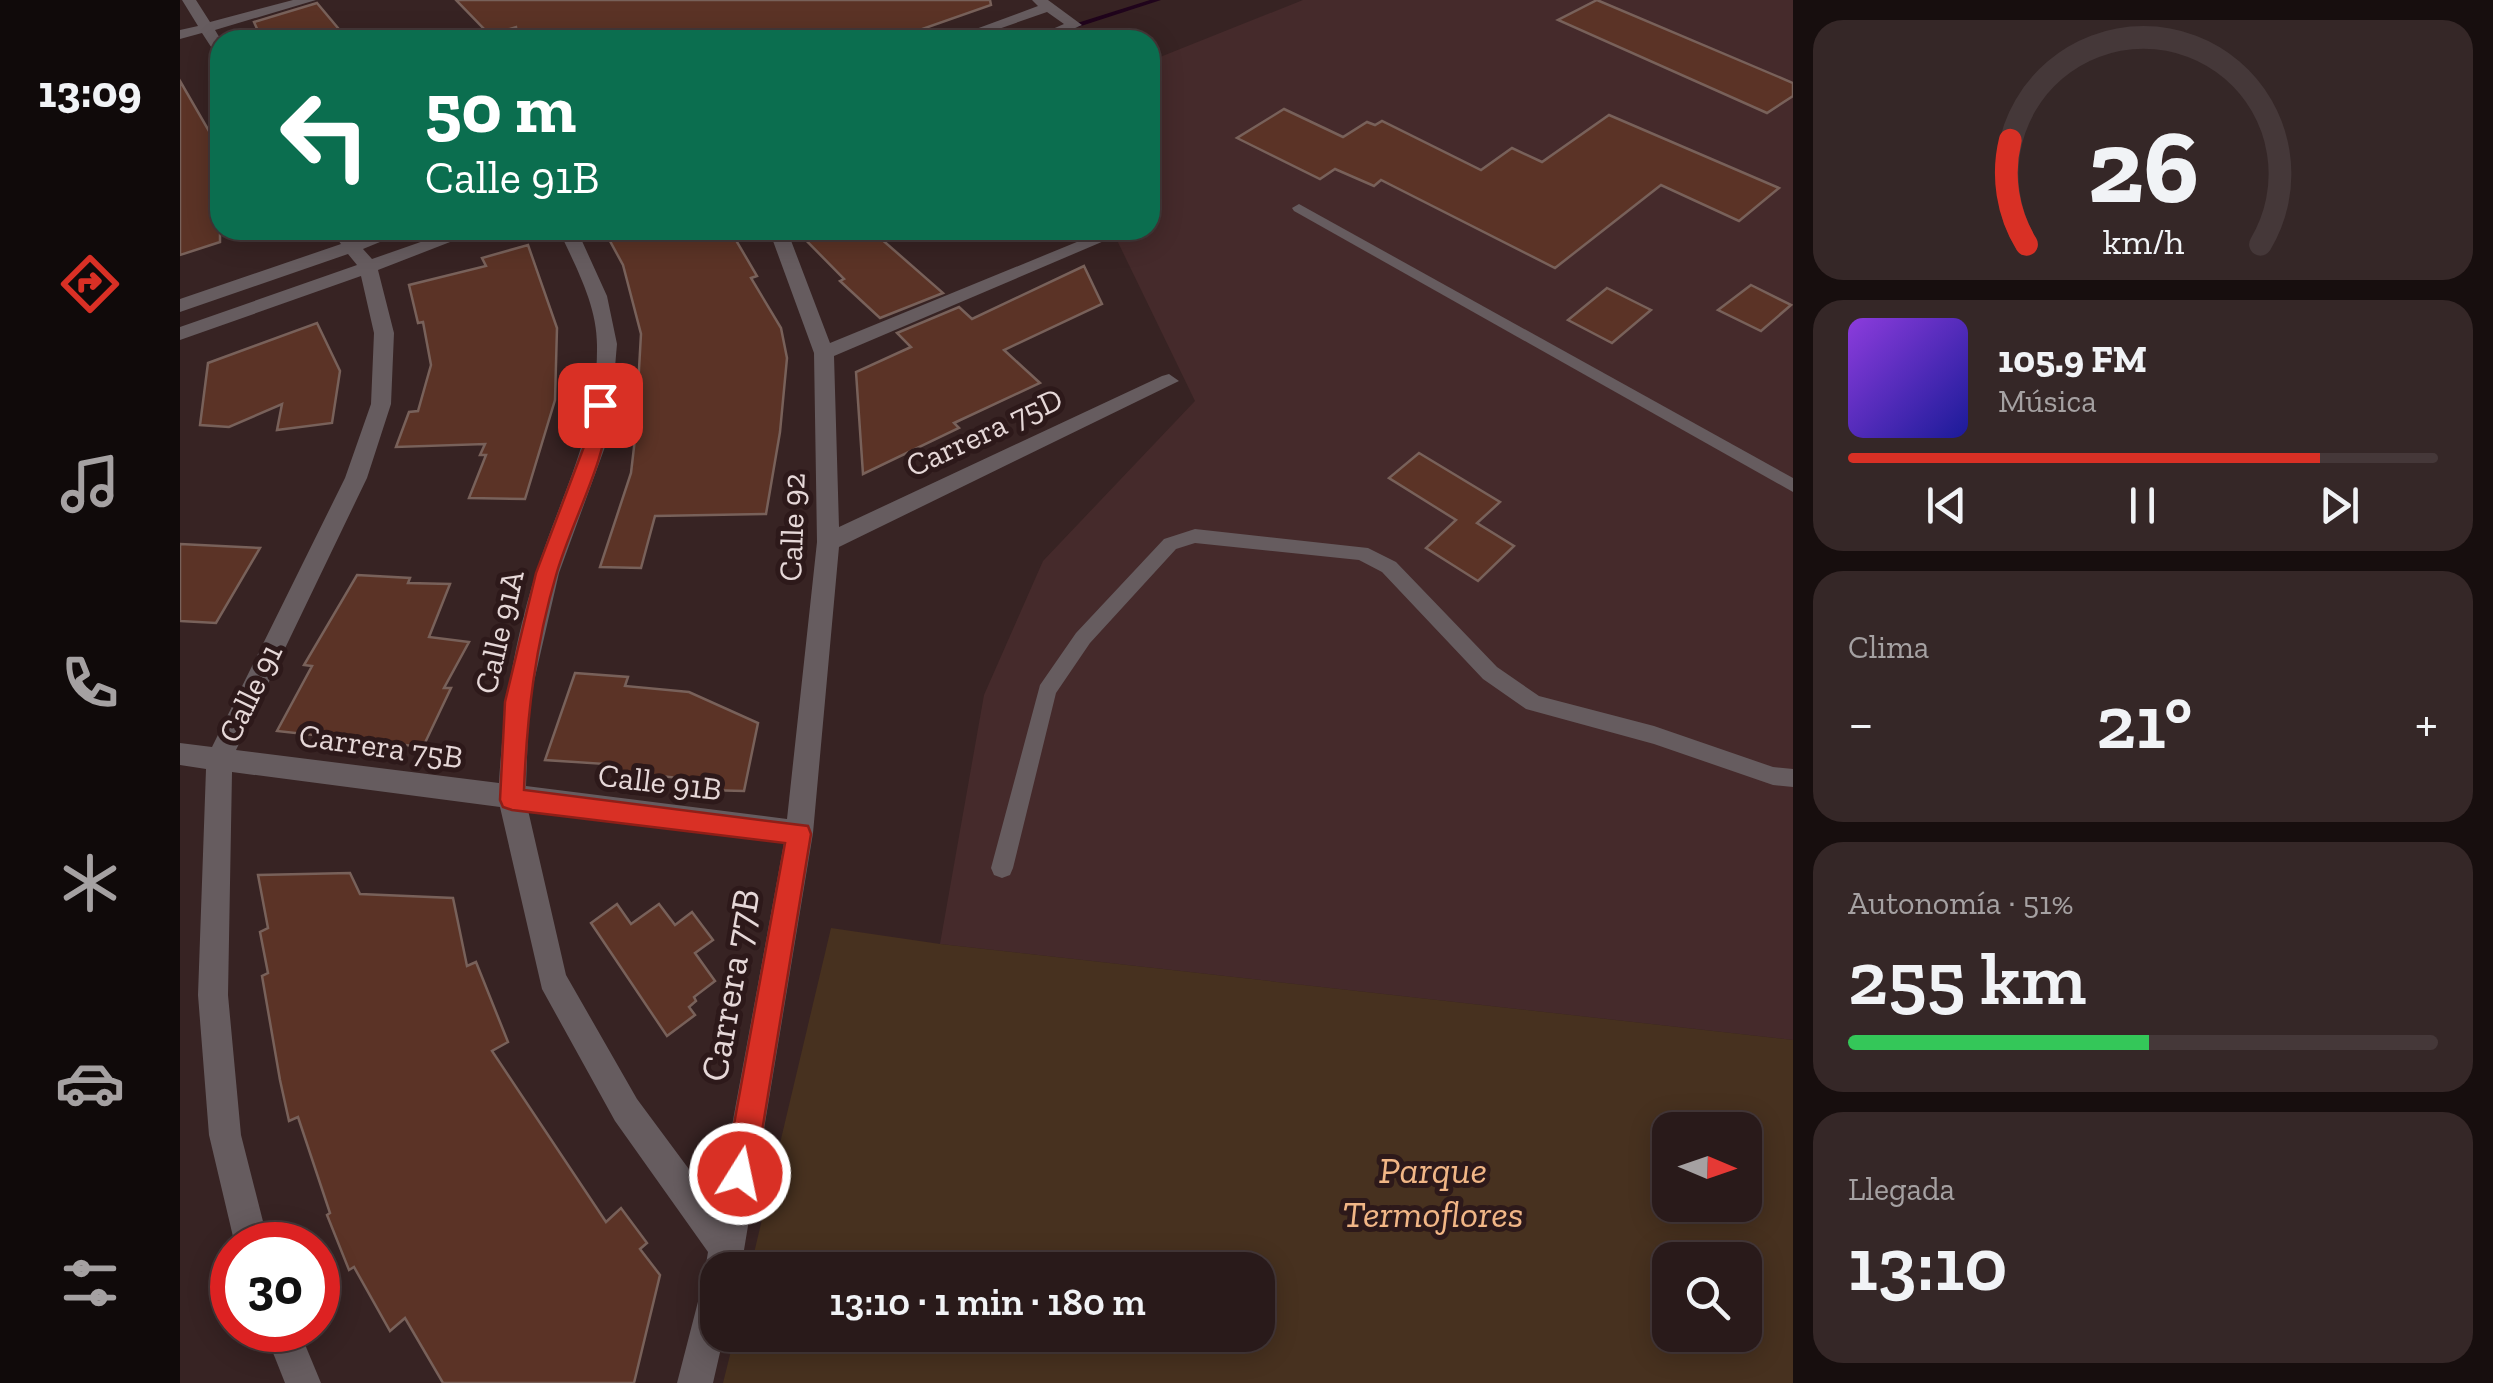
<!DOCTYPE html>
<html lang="es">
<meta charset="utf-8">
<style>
body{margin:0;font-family:"Zilla Slab",serif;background:#352727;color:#f1f3f6;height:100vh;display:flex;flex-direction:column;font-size:38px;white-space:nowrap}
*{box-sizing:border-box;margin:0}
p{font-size:32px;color:#a5a1a2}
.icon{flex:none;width:55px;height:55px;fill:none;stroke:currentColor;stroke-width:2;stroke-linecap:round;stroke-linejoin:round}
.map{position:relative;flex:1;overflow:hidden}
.side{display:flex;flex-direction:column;gap:20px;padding:20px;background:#170e0e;width:700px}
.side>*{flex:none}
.banner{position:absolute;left:30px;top:30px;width:950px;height:210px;border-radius:30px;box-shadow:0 5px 25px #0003,0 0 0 2px #453839;background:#0b6e4f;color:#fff;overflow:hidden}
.needle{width:65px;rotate:92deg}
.tools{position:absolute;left:1472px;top:1112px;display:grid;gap:20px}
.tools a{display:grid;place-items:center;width:110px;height:110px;border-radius:20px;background:#291a1a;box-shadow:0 5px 25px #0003,0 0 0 2px #453839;font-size:50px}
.speed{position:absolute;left:30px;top:1222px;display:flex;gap:20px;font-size:50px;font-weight:700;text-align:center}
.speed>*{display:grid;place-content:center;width:130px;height:130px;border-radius:50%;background:#291a1a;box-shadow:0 5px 25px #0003,0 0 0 2px #453839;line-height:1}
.speed .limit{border:15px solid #d22;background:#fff;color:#111}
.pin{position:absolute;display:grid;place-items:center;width:85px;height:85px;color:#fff;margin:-42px;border-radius:20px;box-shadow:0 5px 15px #0006}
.me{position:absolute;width:110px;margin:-55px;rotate:10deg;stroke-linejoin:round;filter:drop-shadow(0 0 8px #0008)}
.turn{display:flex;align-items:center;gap:35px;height:210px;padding:0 50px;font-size:45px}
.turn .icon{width:130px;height:130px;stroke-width:2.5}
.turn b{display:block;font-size:70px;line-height:85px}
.big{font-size:75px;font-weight:600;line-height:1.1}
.side .tile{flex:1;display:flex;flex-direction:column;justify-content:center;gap:15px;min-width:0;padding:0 35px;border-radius:30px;background:#352727}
.side .dial{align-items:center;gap:0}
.dial svg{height:260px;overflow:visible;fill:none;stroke:#453839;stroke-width:7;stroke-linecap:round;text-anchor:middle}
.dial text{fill:#f1f3f6;stroke:none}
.song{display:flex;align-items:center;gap:30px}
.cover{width:120px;height:120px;border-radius:15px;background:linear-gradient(135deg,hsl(270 70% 55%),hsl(240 70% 35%))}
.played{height:10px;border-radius:5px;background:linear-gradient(90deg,#d93025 80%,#453839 80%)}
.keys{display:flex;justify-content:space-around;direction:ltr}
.heat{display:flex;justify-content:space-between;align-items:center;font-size:55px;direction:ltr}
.charge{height:15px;border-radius:8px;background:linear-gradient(90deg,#34c759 51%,#453839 0)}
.trip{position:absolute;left:520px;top:1252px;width:575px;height:100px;border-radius:30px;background:#291a1a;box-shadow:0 5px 25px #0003,0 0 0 2px #453839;font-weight:600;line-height:100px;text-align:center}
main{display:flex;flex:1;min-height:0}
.menu{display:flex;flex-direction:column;width:180px;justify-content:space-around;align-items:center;background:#100a0a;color:#a5a1a2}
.menu .icon{width:70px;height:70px}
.menu .selected{color:#d93025}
.menu b{font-size:45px;color:#f1f3f6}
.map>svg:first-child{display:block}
</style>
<main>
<nav class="menu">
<b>13:09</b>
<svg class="icon selected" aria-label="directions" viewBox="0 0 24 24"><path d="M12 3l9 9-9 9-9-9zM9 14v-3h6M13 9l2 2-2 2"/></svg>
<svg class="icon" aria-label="music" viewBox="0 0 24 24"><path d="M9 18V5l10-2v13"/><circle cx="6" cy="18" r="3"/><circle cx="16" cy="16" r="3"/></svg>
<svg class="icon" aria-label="phone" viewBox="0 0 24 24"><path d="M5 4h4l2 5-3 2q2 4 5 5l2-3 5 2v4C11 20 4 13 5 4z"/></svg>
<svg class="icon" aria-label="climate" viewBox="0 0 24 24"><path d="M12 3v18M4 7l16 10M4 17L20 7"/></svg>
<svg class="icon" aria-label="car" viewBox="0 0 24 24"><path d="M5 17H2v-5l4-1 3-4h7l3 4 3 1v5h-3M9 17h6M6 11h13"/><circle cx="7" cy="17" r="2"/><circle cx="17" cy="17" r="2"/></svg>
<svg class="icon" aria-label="filters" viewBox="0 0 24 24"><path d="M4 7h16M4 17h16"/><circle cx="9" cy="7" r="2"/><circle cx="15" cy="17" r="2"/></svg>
</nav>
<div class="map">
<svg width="1613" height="1383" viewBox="0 0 1613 1383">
<rect width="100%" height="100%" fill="#372323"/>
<polygon fill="#452a2b" points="1123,0 1613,0 1613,1040 760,944 804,695 863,561 1015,401 932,230 970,230 970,61"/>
<path fill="#47311f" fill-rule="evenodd" d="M651,928L760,944L1613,1040V1383H543L555,1335H1078V1270H570ZM1490,1130H1565V1205H1490ZM1490,1260H1565V1335H1490Z"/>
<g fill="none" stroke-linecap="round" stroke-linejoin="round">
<polygon fill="#20041c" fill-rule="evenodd" points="970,0 981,0 898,27 891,25"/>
</g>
<g fill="#5b3326" stroke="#78615a" stroke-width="2.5">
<polygon points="276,0 810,0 811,5 711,40 338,40 336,27 310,35"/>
<polygon points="1417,0 1613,83 1613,96 1587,113 1378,20"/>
<polygon points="137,3 168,40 82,40 74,22"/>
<polygon points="0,81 40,150 40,242 0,255"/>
<polygon points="1104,109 1163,137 1187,122 1195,125 1202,121 1301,170 1332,148 1362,162 1429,115 1599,188 1559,221 1481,185 1375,268 1201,180 1194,186 1155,169 1140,179 1057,138"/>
<polygon points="424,230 550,230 577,276 571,278 601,328 607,358 600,432 586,514 475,516 461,568 420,567 451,473 461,387 458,387 461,334 443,265"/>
<polygon points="616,230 691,230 763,293 700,318 660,281 664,279"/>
<polygon points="348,245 377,328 375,400 345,499 289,498 306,455 300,455 305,444 216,447 229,412 238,411 251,365 243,322 238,323 229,285 306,266 302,258"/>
<polygon points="904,266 922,304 824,350 860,383 774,423 779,428 683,474 676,372 731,347 717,333 779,307 792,319"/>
<polygon points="1571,285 1611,305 1581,331 1538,310"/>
<polygon points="1427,288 1471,310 1432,343 1388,320"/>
<polygon points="137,323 160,371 152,423 97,430 102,404 49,427 20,425 28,363"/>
<polygon points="1239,453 1320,502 1297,523 1334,546 1298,581 1246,548 1276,520 1209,478"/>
<polygon points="0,544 80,548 36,623 0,621"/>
<polygon points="177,575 230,578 228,583 270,584 249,637 289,642 264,688 271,688 243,747 97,731 132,666 124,665"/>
<polygon points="395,673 448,677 445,686 509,692 578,723 564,791 526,790 528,781 423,770 426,764 365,760"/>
<polygon points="170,873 180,894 273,898 287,966 296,962 328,1042 312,1051 426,1222 441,1208 467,1243 460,1249 480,1275 454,1383 263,1383 225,1318 210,1331 174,1267 169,1270 147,1215 150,1213 118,1117 109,1121 100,1080 82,976 88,973 80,932 88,928 78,875"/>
<polygon points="437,904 451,924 479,904 495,925 512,912 533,940 515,953 535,981 514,997 516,1001 509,1007 515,1015 487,1036 411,923"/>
</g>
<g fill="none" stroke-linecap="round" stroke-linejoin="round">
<g fill="#665c5f" fill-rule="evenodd">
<polygon points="1119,204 1613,478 1613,492 1114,211 1112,208"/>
<polygon points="1015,529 1188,548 1216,562 1317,667 1359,696 1474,726 1593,767 1613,769 1613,787 1593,785 1474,744 1346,709 1303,679 1202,572 1179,560 1015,543 996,549 910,643 876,693 833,868 830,875 822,878 814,875 811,868 860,685 896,633 984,539"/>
</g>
<g fill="#665c5f" fill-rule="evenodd">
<polygon points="2,0 16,0 30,22 113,0 136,0 35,30 41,40 40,55 35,53 22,33 0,39 0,30 18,26"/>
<polygon points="852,0 868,0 902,25 868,40 847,40 884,24 867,12 787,40 766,40 858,6"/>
<path d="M150,230H168L176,239L203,230H229L183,249L192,259L275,230H301L198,270L214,333L211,404L187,478L56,750L319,783C323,711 334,642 356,573C381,493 418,434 417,345C417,304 395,266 379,230H397L427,296L437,344L429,436L379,573L349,703L346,786L607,819L637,542L634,353L589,230H607L650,343L909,237L915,236L924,241L654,356L659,527L982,376L989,374L999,381L659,547L633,833L564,1250L559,1270H538V1335H544L533,1383H497L521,1290L528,1277L525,1270L528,1252L435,1121L362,989L320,807L52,772L48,995L61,1135L89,1245H55L29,1135L18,995L26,769L0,765V743L32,747L165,478L191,404L194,333L181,276L0,340V327L177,265L168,254L0,312V299L161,244ZM348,810L604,843L537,1207L457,1099L386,975Z"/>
<polygon points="84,1330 119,1330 141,1383 105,1383"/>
</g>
</g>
<path fill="#d93025" stroke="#8d1f18" stroke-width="2.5" d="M420,399L430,405C425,464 394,516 377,572C355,646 347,715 344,790L628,826L631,834L575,1174L571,1185L560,1189L550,1185L545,1174L605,843L332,810L323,807L320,800L325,702L356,573L408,436L411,405Z"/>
<g text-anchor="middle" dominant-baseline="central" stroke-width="10" stroke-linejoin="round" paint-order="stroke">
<g font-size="32" fill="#e6d8d8" stroke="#2d191a">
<text transform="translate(804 432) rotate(-25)">Carrera 75D</text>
<text transform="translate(612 527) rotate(-88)">Calle 92</text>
<text transform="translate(319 632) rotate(-77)">Calle 91A</text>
<text transform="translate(70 693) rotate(-64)">Calle 91</text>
<text transform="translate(201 746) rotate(8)">Carrera 75B</text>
<text transform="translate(480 782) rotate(7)">Calle 91B</text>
</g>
<g font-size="38" fill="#e6d8d8" stroke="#2d191a">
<text transform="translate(550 985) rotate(-80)">Carrera 77B</text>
</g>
<g font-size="38" font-style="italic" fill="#f1b686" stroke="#2d191a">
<text x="1253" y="1170">Parque<tspan x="1253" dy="44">Termoflores</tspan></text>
</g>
</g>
</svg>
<div class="tools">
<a><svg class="needle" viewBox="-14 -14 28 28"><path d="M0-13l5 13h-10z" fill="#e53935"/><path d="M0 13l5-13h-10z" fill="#a5a1a2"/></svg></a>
<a><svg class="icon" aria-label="search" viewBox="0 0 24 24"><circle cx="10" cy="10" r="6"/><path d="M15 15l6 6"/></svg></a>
</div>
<div class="speed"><div class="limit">30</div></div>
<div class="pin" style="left:420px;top:405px;background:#d93025"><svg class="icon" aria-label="arrive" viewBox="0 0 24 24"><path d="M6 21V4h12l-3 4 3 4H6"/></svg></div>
<svg class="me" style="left:560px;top:1174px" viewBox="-20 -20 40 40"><circle r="17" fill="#d93025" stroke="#fff" stroke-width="3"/><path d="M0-11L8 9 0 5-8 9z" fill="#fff"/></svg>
<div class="trip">13:10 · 1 min · 180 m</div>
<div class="banner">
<div class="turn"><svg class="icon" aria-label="left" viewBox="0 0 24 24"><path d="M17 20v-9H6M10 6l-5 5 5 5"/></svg><div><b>50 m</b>Calle 91B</div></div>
</div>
</div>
<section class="side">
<div class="tile dial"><svg viewBox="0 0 100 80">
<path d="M14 69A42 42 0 1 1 86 69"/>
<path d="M14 69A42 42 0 0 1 9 37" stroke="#d93025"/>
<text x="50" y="56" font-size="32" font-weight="700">26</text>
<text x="50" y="72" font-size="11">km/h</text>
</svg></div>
<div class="tile">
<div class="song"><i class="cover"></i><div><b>105.9 FM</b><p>Música</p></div></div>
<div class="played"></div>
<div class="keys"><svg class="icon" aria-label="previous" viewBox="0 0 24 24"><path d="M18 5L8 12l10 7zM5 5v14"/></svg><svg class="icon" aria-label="pause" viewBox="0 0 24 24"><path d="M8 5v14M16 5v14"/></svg><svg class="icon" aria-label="next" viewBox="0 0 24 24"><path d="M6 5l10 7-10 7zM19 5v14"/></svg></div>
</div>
<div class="tile"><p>Clima</p>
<div class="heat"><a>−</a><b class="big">21°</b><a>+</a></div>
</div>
<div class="tile"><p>Autonomía · 51%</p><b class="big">255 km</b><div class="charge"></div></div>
<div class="tile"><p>Llegada</p><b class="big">13:10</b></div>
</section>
</main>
